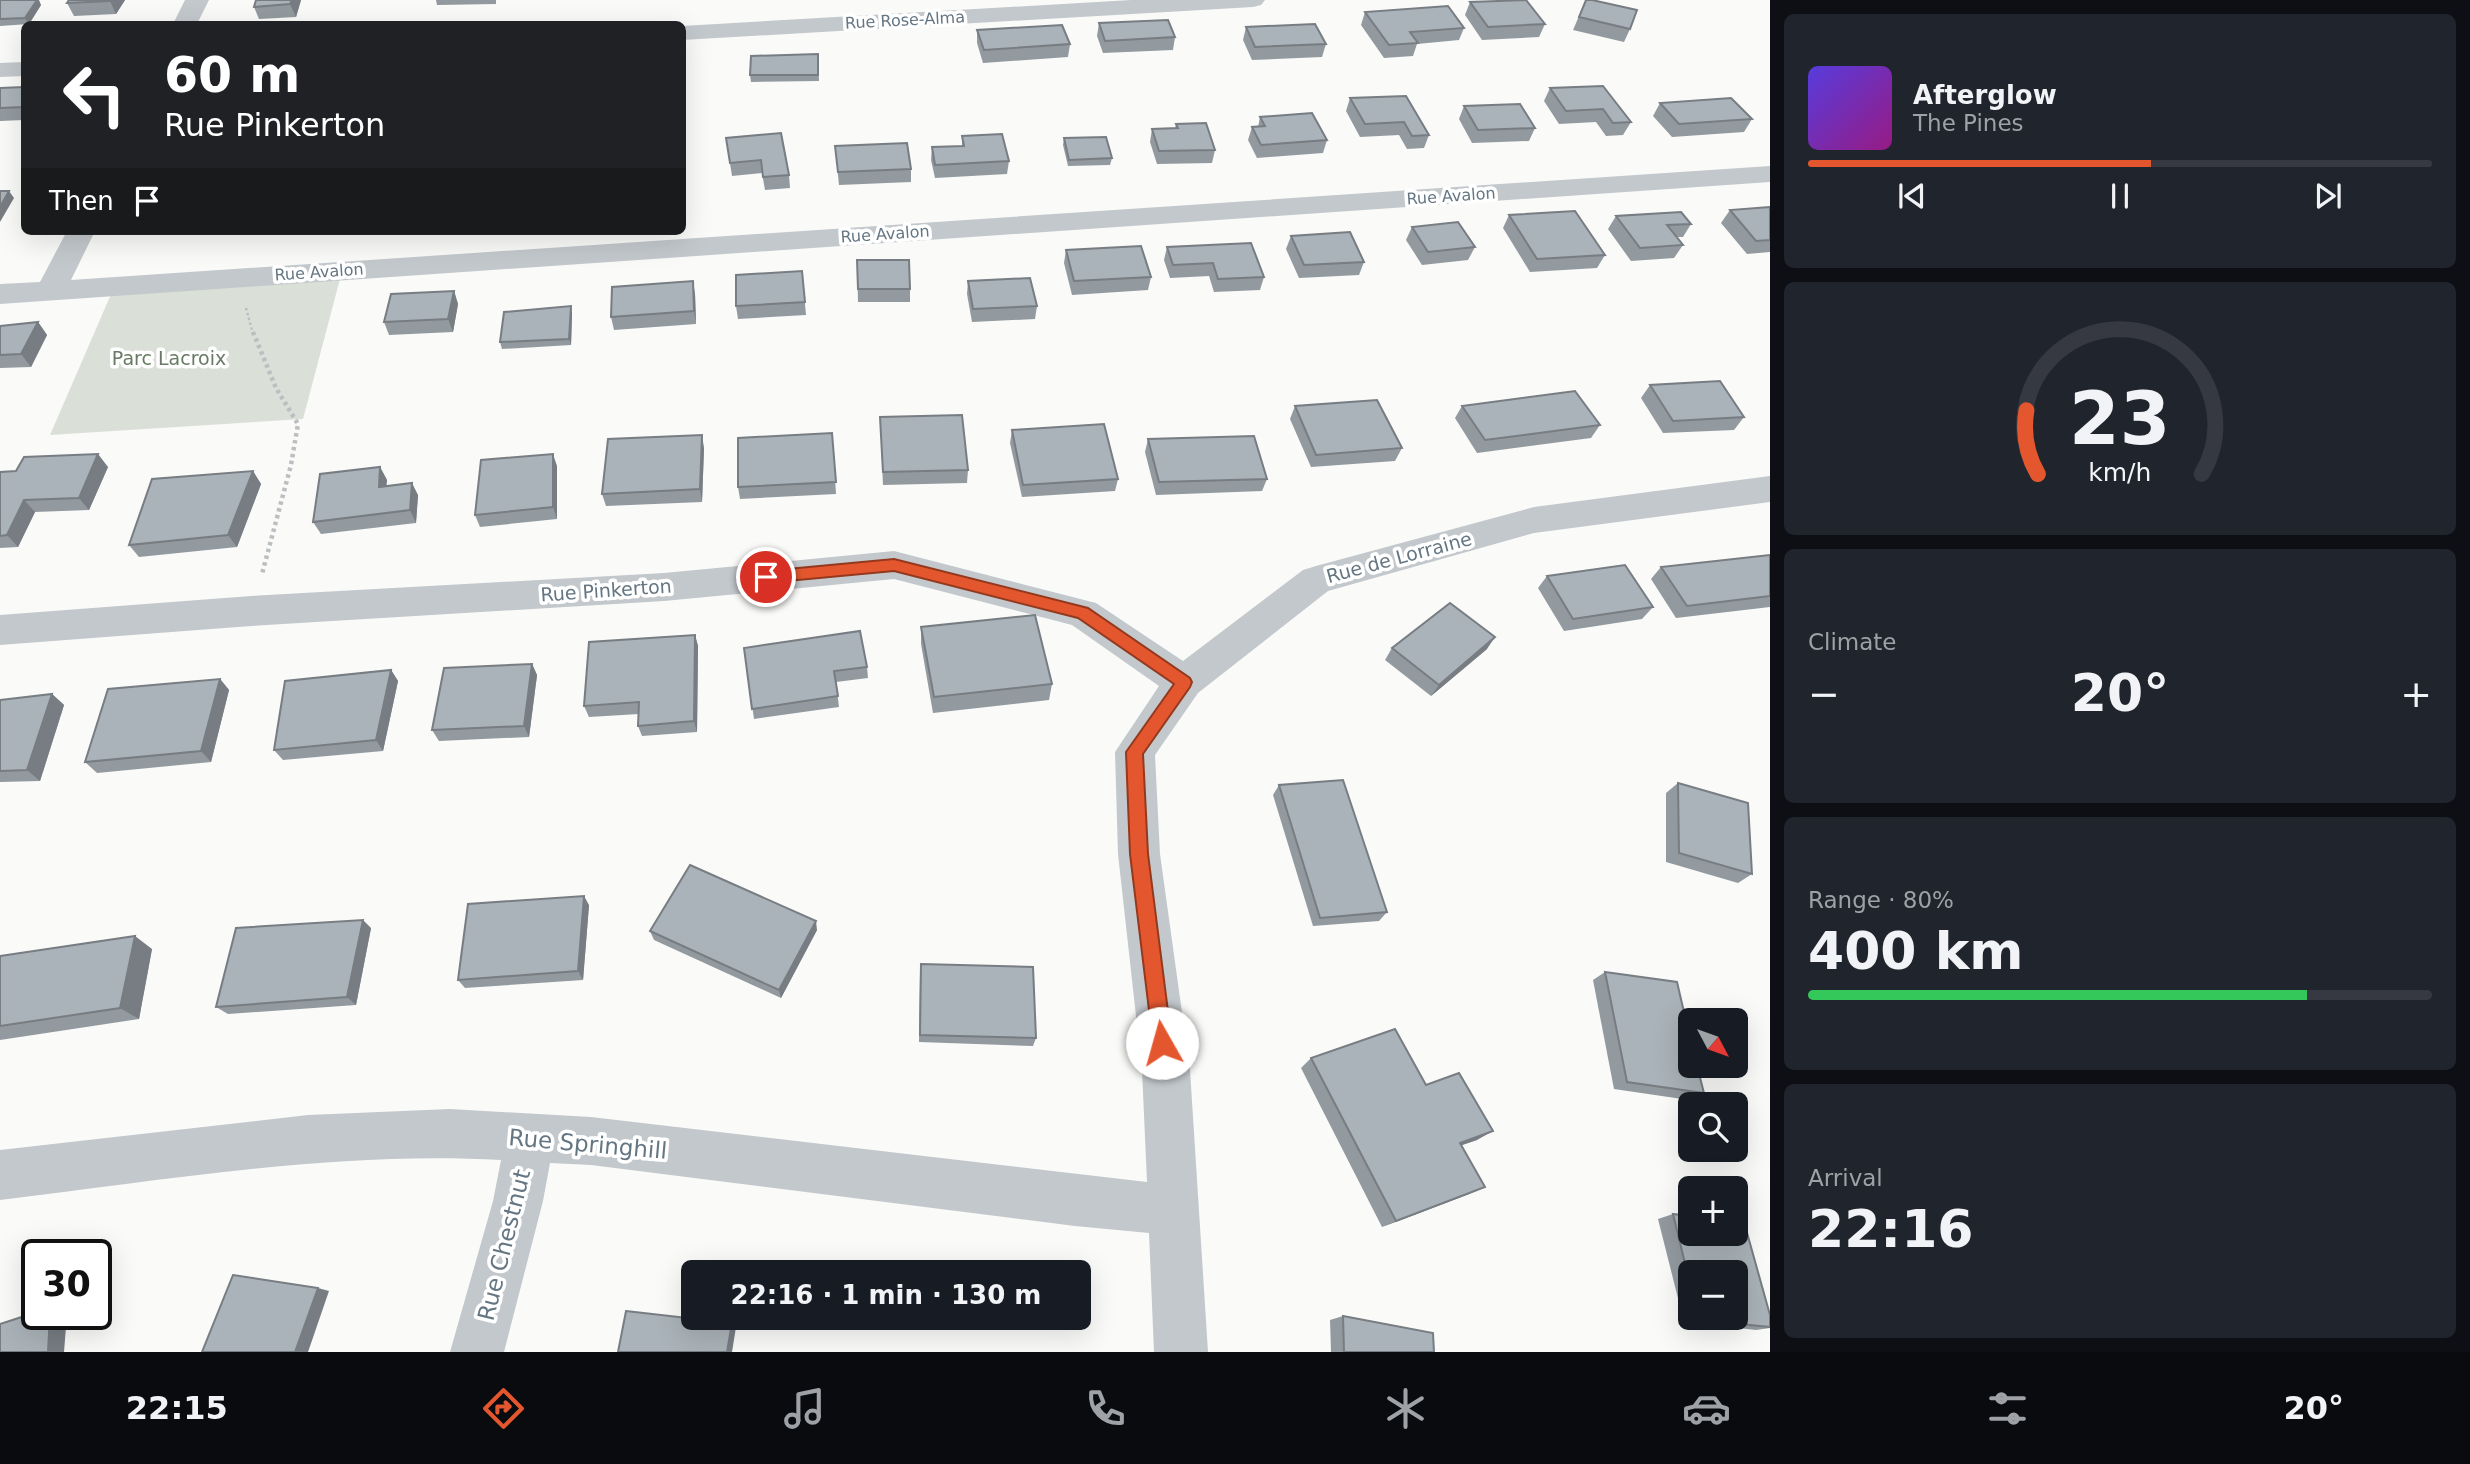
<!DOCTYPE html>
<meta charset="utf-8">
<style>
body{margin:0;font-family:"DejaVu Sans",sans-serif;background:#20242c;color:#f1f3f6;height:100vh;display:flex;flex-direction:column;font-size:26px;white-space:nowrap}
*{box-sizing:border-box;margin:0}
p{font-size:23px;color:#9ea1a6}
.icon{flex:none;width:38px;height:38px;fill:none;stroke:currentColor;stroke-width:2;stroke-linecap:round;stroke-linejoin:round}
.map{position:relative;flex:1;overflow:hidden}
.sheet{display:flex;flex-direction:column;gap:14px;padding:14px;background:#0d0f14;width:700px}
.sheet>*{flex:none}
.top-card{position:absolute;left:21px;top:21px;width:665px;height:214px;border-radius:10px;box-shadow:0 7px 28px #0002;background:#202124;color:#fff;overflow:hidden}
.needle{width:46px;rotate:131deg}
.tools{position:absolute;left:1678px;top:1008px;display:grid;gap:14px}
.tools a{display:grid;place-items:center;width:70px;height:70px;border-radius:10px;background:#171b24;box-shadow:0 7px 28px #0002;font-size:35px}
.speed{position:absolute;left:21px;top:1239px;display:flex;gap:14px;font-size:35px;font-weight:700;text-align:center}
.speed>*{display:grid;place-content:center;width:91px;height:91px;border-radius:50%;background:#171b24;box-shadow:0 7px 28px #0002;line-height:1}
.speed .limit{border:4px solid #111;border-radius:10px;background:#fff;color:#111}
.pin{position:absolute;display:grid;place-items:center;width:60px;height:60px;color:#fff;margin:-30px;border:4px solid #fff;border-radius:50%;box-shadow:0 2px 7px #0007}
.me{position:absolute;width:77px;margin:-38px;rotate:353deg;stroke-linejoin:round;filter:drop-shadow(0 0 5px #0008)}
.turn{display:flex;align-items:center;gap:24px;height:147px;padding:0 28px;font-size:32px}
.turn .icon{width:91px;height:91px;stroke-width:2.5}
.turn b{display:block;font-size:49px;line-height:60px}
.then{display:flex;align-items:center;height:66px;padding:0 28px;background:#0003;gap:14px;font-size:26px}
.big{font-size:52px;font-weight:800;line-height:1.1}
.sheet .widget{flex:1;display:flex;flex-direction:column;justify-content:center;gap:10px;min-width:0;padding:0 24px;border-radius:10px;background:#20242c}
.sheet .dial{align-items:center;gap:0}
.dial svg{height:182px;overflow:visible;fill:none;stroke:#363941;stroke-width:7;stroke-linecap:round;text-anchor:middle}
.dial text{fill:#f1f3f6;stroke:none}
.song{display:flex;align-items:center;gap:21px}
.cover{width:84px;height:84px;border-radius:10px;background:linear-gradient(135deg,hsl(250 70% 55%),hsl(310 70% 35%))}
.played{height:7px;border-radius:4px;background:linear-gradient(90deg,#e4572e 55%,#363941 55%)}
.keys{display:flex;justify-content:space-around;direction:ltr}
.heat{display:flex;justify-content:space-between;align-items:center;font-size:38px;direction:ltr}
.charge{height:10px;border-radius:5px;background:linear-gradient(90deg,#34c759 80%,#363941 0)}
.trip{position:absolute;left:681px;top:1260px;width:410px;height:70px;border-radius:10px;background:#171b24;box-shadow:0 7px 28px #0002;font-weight:800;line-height:70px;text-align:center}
.tab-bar{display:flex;height:112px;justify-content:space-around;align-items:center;background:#090b0e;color:#9ea1a6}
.tab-bar .icon{width:49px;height:49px}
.tab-bar .selected{color:#e4572e}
.tab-bar b{font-size:32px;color:#f1f3f6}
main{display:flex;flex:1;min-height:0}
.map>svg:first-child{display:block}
</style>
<main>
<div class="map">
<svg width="1770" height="1352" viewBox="0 0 1770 1352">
<rect width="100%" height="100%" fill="#fafaf8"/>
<polygon fill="#dadfd7" points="340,279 303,419 50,435 112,292"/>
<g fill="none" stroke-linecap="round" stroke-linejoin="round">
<polyline stroke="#bbbfc2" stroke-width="2.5" stroke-dasharray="2.5 2.5" stroke-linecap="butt" points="246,308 253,334"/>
<polyline stroke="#bbbfc2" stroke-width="4.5" stroke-dasharray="3.5 3.5" stroke-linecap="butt" points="253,332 276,388 298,424 291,465 262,574"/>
<g fill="#c3c8cc" fill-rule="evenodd">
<polygon points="185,0 209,0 197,24 173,24"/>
<polygon points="1131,0 1265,0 1261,5 1253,7 682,40 682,26"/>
<polygon points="24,62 24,76 0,77 0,63"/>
<polygon points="1770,166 1770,182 0,304 0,284 40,282 67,231 95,231 71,280"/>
<path d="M1770,476V502L1534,533L1328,591L1198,693L1155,755L1160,854L1190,1070L1208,1352H1154L1149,1233L1075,1226L591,1165L550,1163L543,1201L504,1352H450L493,1201L501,1160C334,1151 166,1180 0,1200V1150L308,1115L450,1109L591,1117L1147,1182L1142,1070L1118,854L1115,752L1159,686L1072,625L894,579L664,601L251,626L0,645V615L251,596L664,573L894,551L1096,603L1183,661L1303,570L1316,566L1534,507Z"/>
</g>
</g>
<g fill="#929a9f" fill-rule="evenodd">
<polygon points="0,0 41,5 29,24 0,26"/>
<polygon points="125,0 116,14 74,16 67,3"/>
<polygon points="256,0 301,0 296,17 259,19 254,7"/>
<polygon points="436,0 496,0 496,4 437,5"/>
<polygon points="1586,0 1630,29 1624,42 1573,30"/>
<polygon points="1470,2 1545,24 1539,37 1482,40 1465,15"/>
<polygon points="1365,12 1464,28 1459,40 1417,44 1413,56 1384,58 1361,25"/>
<polygon points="1099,23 1175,37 1173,50 1103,53 1097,36"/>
<polygon points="1246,27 1326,44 1322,57 1252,60 1243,40"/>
<polygon points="977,30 1070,44 1068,57 983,63 977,43"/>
<polygon points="818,54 819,81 751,82 750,75"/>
<polygon points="1603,86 1631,122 1623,135 1606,136 1596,122 1559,124 1544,101 1550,88"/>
<polygon points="24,87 24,120 0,121 0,88"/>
<polygon points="1406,96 1429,135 1424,148 1407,149 1399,135 1360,137 1346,111 1350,98"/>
<polygon points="1660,103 1752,119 1744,132 1672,137 1653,116"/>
<polygon points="1464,106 1535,128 1529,141 1472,143 1459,119"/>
<polygon points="1260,117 1327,140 1323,153 1257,158 1248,140 1252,127 1258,127"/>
<polygon points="1176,124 1215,150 1212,163 1157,164 1150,142 1152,129 1175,129"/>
<polygon points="962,136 1009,161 1007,174 935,178 931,160 932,147 962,146"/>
<polygon points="726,138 789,175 790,188 765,190 762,173 732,176"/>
<polygon points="1064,138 1112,158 1110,165 1068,166 1063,145"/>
<polygon points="835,146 911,169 911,182 839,185"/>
<polygon points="1770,207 1770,252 1747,254 1721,223 1730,210"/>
<polygon points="1509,215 1605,255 1597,268 1530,272 1503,228"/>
<polygon points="1616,216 1691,224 1683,237 1677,237 1683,245 1674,258 1631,261 1608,229"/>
<polygon points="1412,227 1475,247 1468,260 1422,265 1406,240"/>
<polygon points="1291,236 1364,262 1359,275 1299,278 1286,249"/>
<polygon points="1167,247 1264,277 1260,290 1214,292 1209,276 1170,278 1164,260"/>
<polygon points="1066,250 1151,277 1148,290 1072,295 1064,263"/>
<polygon points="857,260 910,289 910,302 858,302"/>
<polygon points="802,271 806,315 738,319 736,306"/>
<polygon points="968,281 1037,306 1035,319 972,322 967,294"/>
<polygon points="454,291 458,304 453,332 389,335 384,322"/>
<polygon points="695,294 696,324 614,330 611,317"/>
<polygon points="572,313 571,345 502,349 500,342"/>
<polygon points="38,322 47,335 31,367 0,368 0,326"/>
<polygon points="1650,385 1744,417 1734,430 1663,433 1641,398"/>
<polygon points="1295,406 1402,448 1395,461 1311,467 1290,419"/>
<polygon points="1462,406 1600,425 1591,438 1477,453 1455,418"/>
<polygon points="880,417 968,470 967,483 883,485"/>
<polygon points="1012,430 1118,479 1115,491 1022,497 1010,443"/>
<polygon points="832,433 836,494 740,499 738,487"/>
<polygon points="1148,439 1267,479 1262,491 1156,495 1145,452"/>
<polygon points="704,448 702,502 606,506 602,494"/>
<polygon points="557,466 557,519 480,527 475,515"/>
<polygon points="108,467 89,510 35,512 18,547 0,548 0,472"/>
<polygon points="380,467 387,480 386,486 418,495 416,523 321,534 313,522"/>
<polygon points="253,471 261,484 237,547 139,557 129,545"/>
<polygon points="1770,555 1770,607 1676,618 1651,579 1661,567"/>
<polygon points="1547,576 1653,607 1642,619 1564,631 1538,588"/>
<polygon points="921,627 1052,684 1049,700 933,713 921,644"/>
<polygon points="695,635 698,646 697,732 642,736 638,726 639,714 589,717 584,706"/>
<polygon points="744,648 867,667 868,678 836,682 839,707 754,719"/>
<polygon points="1392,648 1487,649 1431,696 1385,660"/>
<polygon points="532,664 537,675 529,737 439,741 432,730"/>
<polygon points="391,670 398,681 383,751 283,760 274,750"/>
<polygon points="220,679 229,690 211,762 97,773 85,762"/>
<polygon points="52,694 64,705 40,781 0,782 0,700"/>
<polygon points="1678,783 1752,874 1738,883 1666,862 1666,793"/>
<polygon points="1279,785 1387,912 1379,921 1313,926 1273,795"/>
<polygon points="589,905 583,980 465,988 458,980"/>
<polygon points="371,928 356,1005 228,1014 216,1007"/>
<polygon points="817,930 781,998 654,940 650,931"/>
<polygon points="152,949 139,1019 0,1040 0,956"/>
<polygon points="920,972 1036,1038 1033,1046 919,1042"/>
<polygon points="1605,972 1704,1093 1689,1100 1614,1089 1593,980"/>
<polygon points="1311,1058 1426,1085 1477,1140 1461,1145 1469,1194 1382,1227 1301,1068"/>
<path d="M1673,1214L1770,1315V1328L1756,1330L1684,1322L1658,1219ZM1690,1272L1736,1318H1690Z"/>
<polygon points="1343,1316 1434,1352 1331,1352 1330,1320"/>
</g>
<g fill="#777d82">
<polygon points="37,0 39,0 41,5 29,24 25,18"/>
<polygon points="110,0 125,0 116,14 110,1"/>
<polygon points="292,0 301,0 296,17 290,4"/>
<polygon points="9,191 14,198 0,222 0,207"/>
<polygon points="693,281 695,294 696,324 694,311"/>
<polygon points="454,291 458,304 453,332 448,319"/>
<polygon points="571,306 572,313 571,345 569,339"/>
<polygon points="38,322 47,335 31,367 21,354"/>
<polygon points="702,435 704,448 702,502 700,489"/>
<polygon points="98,454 108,467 89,510 79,498"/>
<polygon points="553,454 557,466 557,519 553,507"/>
<polygon points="380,467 387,480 385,499 379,487"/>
<polygon points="253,471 261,484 237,547 228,535"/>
<polygon points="412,483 418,495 416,523 410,510"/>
<polygon points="24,500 35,512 18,547 7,535"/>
<polygon points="695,635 698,646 697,732 694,721"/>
<polygon points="1495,637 1487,649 1431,696 1439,685"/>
<polygon points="532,664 537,675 529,737 524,726"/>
<polygon points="391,670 398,681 383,751 376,740"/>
<polygon points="220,679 229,690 211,762 201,751"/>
<polygon points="52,694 64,705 40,781 27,770"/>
<polygon points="584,896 589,905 583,980 578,971"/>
<polygon points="363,920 371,928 356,1005 347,997"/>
<polygon points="816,921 817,930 781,998 779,990"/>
<polygon points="135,936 152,949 139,1019 120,1008"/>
<polygon points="1493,1131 1477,1140 1445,1151 1460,1143"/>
<polygon points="1485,1187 1469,1194 1382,1227 1396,1221"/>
<polygon points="318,1288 329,1291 308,1352 295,1352"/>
<polygon points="50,1314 67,1314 64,1352 48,1352"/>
<polygon points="732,1323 736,1327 732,1352 727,1352"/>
</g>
<g fill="#aab3b9" stroke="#777d82" stroke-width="2">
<polygon points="0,0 37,0 25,18 0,19"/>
<polygon points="69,0 110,0 110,1 67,3"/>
<polygon points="256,0 292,0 290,4 254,7"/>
<polygon points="1526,0 1545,24 1488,27 1470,2"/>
<polygon points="1586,0 1592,0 1637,10 1630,29 1579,17"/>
<polygon points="1448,6 1464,28 1410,32 1418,43 1389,45 1365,12"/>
<polygon points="1168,20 1175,37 1105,41 1099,23"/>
<polygon points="1315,24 1326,44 1255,47 1246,27"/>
<polygon points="1062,25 1070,44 984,50 977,30"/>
<polygon points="818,54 818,75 750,75 751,56"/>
<polygon points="1603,86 1631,122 1613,123 1603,109 1566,111 1550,88"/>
<polygon points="24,87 24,107 0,108 0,88"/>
<polygon points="1406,96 1429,135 1412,136 1404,122 1365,124 1350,98"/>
<polygon points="1731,98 1752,119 1679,124 1660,103"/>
<polygon points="1520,104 1535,128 1478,130 1464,106"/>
<polygon points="1312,113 1327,140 1261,145 1252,127 1265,126 1260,117"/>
<polygon points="1206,123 1215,150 1159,151 1152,129 1178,128 1176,124"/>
<polygon points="781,133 789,175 763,177 761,160 730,163 726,138"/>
<polygon points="1002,134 1009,161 935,165 932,147 964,146 962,136"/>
<polygon points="1106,137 1112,158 1069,160 1064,138"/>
<polygon points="907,143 911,169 838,172 835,146"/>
<polygon points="0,191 9,191 0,207"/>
<polygon points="1770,207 1770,240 1756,241 1730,210"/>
<polygon points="1575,211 1605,255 1537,259 1509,215"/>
<polygon points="1681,212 1691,224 1667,225 1683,245 1640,248 1616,216"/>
<polygon points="1458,222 1475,247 1428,252 1412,227"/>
<polygon points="1350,232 1364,262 1304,265 1291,236"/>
<polygon points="1251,243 1264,277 1218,279 1213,263 1173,265 1167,247"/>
<polygon points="1141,246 1151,277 1074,281 1066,250"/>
<polygon points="857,260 909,260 910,289 858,289"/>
<polygon points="802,271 805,302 736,306 736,275"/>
<polygon points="1030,278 1037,306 973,309 968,281"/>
<polygon points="693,281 694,311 611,317 612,287"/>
<polygon points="454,291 448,319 384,322 391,294"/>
<polygon points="571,306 569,339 500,342 504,312"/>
<polygon points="38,322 21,354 0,355 0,326"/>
<polygon points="1720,381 1744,417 1673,421 1650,385"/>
<polygon points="1575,391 1600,425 1485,440 1462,406"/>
<polygon points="1377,400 1402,448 1316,455 1295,406"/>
<polygon points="962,415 968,470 883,472 880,417"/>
<polygon points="1104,424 1118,479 1023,485 1012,430"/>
<polygon points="832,433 836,482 738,487 738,438"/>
<polygon points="702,435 700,489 602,494 608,439"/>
<polygon points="1254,436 1267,479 1159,482 1148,439"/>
<polygon points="98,454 79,498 24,500 7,535 0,536 0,472 16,471 24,457"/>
<polygon points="553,454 553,507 475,515 481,460"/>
<polygon points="380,467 379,487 412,483 410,510 313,522 320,474"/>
<polygon points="253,471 228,535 129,545 152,479"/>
<polygon points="1770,555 1770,596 1687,606 1661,567"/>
<polygon points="1625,565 1653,607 1573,619 1547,576"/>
<polygon points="1450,603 1495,637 1439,685 1392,648"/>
<polygon points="1035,615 1052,684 934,697 921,627"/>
<polygon points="860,631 867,667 834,671 838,696 752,709 744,648"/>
<polygon points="695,635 694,721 638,726 639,702 584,706 589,642"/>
<polygon points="532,664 524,726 432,730 444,668"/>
<polygon points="391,670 376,740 274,750 285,681"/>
<polygon points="220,679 201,751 85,762 108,689"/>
<polygon points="52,694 27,770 0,771 0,700"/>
<polygon points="1343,780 1387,912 1320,918 1279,785"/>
<polygon points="1678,783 1748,803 1752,874 1679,853"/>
<polygon points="690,865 816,921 779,990 650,931"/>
<polygon points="584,896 578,971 458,980 468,904"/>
<polygon points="363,920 347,997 216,1007 236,928"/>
<polygon points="135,936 120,1008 0,1026 0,956"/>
<polygon points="921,964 1033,967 1036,1038 920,1035"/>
<polygon points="1605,972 1677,982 1690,1038 1690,1066 1697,1066 1704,1093 1627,1082"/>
<polygon points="1395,1029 1426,1085 1459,1073 1493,1131 1460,1143 1485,1187 1396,1221 1311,1058"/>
<polygon points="1673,1214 1690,1216 1690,1234 1736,1234 1736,1221 1744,1222 1770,1315 1770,1327 1700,1320 1699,1318 1736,1318 1736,1272 1690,1272 1690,1284"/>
<polygon points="233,1275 318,1288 295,1352 202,1352"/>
<polygon points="626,1311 732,1323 727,1352 618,1352"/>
<polygon points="37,1312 37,1314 50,1314 48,1352 0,1352 0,1324"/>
<polygon points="1343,1316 1433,1333 1434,1352 1344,1352"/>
</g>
<polygon fill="#e4572e" stroke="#94391e" stroke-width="2" points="894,559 1088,608 1190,678 1192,682 1190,687 1143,754 1148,854 1172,1043 1169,1050 1162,1052 1156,1050 1153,1043 1130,854 1126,752 1174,684 1078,618 894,571 766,583 759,577 766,571"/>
<g text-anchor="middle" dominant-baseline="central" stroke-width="7" stroke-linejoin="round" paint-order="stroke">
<g font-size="16" fill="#657683" stroke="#fff">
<text transform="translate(905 20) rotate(-3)">Rue Rose-Alma</text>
<text transform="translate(1451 196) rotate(-4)">Rue Avalon</text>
<text transform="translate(885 234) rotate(-4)">Rue Avalon</text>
<text transform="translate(319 272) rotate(-4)">Rue Avalon</text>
</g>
<g font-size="19" fill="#687a64" stroke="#fff">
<text x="169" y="358">Parc Lacroix</text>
</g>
<g font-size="19" fill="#657683" stroke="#fff">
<text transform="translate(1399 557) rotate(-15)">Rue de Lorraine</text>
<text transform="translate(606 590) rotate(-4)">Rue Pinkerton</text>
</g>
<g font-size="23" fill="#657683" stroke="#fff">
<text transform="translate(588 1144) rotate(5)">Rue Springhill</text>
<text transform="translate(504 1245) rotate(-76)">Rue Chestnut</text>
</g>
</g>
</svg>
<div class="tools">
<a><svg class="needle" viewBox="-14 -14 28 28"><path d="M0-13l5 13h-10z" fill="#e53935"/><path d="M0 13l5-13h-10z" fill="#9ea1a6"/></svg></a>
<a><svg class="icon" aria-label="search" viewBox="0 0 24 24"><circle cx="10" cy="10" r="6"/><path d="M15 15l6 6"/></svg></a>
<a>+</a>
<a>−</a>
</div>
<div class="speed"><div class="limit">30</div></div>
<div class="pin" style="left:766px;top:577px;background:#d93025"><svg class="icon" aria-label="arrive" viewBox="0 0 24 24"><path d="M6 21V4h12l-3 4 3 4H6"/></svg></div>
<svg class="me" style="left:1162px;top:1043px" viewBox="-20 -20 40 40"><circle r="19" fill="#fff"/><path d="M0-13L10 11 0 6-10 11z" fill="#e4572e"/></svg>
<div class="trip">22:16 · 1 min · 130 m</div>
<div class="top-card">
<div class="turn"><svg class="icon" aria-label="left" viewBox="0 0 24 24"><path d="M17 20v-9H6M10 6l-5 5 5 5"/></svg><div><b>60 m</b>Rue Pinkerton</div></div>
<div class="then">Then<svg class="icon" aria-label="arrive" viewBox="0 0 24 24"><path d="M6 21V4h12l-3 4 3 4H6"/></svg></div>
</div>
</div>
<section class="sheet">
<div class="widget">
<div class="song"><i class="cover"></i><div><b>Afterglow</b><p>The Pines</p></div></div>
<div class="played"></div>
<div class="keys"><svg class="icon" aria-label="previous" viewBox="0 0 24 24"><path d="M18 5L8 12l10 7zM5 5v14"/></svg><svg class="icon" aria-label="pause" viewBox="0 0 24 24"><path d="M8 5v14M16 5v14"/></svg><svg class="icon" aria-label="next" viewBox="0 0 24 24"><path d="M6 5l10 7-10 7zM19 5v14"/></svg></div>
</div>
<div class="widget dial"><svg viewBox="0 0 100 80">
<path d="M14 69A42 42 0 1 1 86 69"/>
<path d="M14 69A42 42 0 0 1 9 41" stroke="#e4572e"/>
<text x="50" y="56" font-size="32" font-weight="700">23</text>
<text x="50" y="72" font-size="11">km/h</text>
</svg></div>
<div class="widget"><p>Climate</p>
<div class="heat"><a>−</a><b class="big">20°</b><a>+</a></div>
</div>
<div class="widget"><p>Range · 80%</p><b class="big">400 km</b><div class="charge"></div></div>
<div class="widget"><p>Arrival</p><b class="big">22:16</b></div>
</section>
</main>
<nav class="tab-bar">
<b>22:15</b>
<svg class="icon selected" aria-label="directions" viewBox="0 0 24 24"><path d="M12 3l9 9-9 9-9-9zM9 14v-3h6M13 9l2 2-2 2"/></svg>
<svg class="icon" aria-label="music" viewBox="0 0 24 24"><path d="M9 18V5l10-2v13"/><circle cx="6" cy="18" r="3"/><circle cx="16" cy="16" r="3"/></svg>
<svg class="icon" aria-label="phone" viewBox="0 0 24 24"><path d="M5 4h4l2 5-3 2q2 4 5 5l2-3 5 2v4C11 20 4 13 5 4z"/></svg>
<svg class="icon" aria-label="climate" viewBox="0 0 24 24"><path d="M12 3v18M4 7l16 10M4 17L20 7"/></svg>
<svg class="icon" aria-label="car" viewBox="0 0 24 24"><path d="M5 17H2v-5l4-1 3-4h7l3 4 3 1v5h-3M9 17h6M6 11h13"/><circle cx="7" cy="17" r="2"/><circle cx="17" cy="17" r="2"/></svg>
<svg class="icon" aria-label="filters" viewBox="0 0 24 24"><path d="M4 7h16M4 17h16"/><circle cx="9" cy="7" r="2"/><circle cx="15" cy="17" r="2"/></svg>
<b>20°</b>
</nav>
